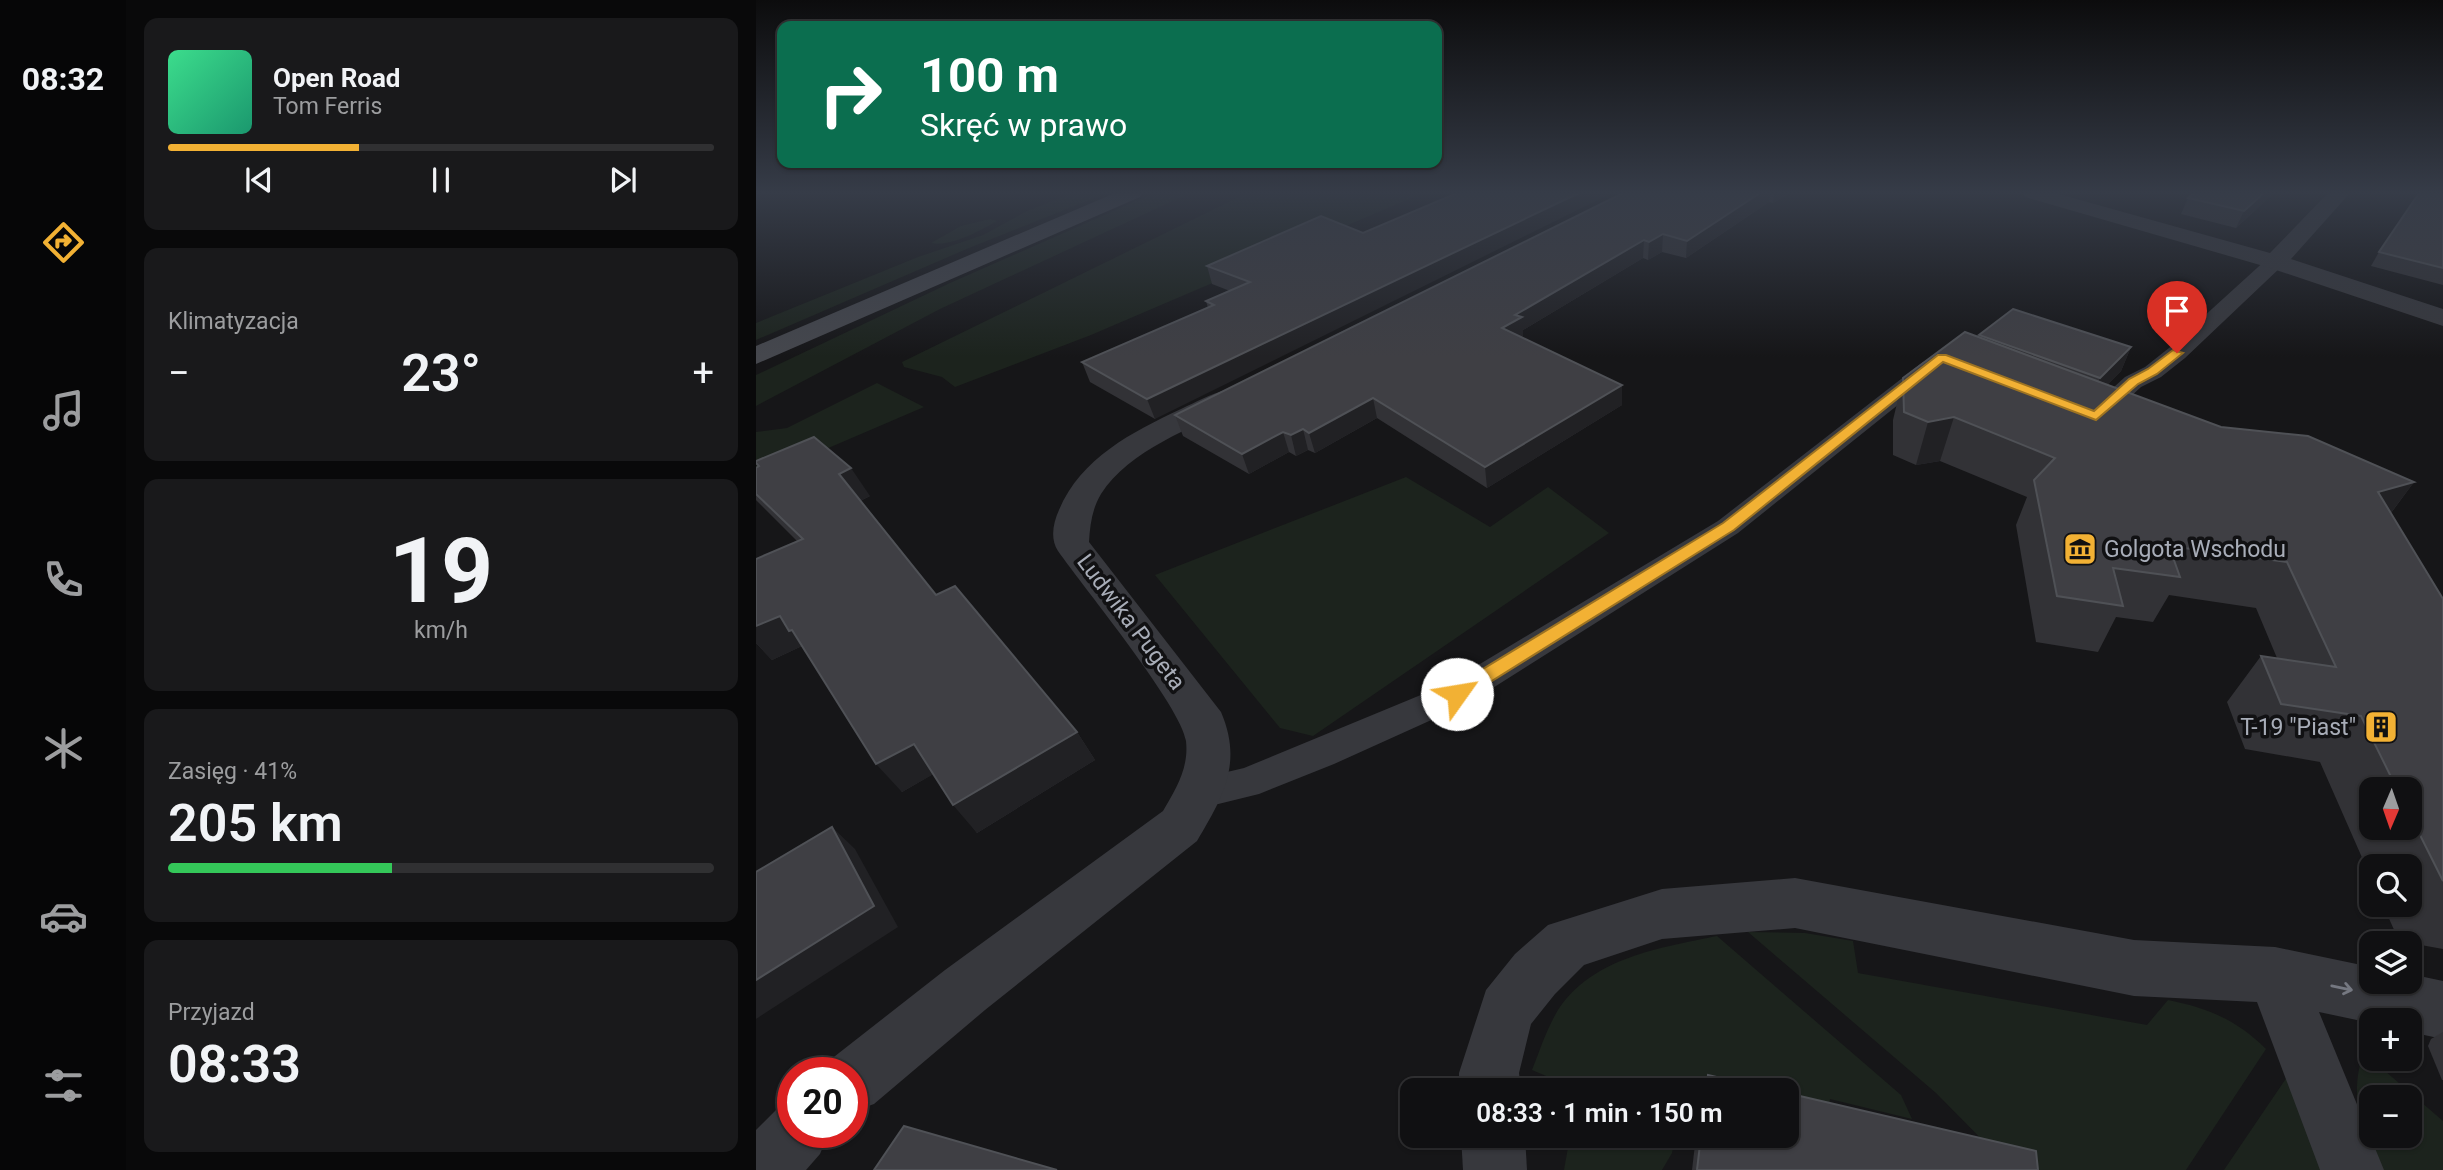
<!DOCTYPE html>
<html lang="pl">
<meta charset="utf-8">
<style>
body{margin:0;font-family:Roboto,sans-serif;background:#19191b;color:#f1f3f6;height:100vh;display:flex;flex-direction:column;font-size:26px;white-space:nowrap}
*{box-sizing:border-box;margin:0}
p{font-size:23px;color:#9c9d9f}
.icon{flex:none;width:38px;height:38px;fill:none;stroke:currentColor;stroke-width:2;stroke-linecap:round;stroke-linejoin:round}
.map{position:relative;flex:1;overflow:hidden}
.drawer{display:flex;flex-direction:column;gap:18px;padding:18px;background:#09090a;width:630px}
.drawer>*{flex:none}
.hud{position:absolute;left:21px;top:21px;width:665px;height:147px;border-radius:14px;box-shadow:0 2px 5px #0004,0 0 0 2px #303032;background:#0b6e4f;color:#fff;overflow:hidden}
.needle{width:46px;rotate:182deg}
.tools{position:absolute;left:1603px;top:777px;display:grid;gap:14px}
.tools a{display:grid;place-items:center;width:63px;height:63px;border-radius:14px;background:#101012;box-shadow:0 2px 5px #0004,0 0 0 2px #303032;font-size:35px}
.speed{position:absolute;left:21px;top:1057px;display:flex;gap:14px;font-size:35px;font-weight:700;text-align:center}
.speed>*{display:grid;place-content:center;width:91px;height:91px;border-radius:50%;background:#101012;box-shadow:0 2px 5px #0004,0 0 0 2px #303032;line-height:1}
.speed .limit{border:10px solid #d22;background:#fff;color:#111}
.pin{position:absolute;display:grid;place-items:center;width:60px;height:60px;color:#fff;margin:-72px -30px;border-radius:50% 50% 50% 0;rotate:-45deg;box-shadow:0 0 7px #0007}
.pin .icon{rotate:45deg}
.me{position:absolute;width:77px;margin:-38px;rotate:58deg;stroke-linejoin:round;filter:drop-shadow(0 0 5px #0008)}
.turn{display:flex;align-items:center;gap:24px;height:147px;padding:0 28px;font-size:32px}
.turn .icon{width:91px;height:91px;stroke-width:2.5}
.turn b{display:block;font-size:49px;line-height:60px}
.big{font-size:52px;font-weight:600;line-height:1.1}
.drawer .card{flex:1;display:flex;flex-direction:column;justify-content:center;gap:10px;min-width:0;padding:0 24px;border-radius:14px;background:#19191b}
.drawer .dial{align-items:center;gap:0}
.dial b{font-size:91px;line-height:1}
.song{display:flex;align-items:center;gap:21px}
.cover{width:84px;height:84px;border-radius:10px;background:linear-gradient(135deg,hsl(150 70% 55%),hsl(160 70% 35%))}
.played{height:7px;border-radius:4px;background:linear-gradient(90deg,#f2b134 35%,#303032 35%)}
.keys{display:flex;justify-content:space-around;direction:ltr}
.heat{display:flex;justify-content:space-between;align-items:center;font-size:38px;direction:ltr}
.charge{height:10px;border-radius:5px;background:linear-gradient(90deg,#34c759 41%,#303032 0)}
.trip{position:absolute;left:644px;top:1078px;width:399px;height:70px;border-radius:14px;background:#101012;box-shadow:0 2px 5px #0004,0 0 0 2px #303032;font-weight:600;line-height:70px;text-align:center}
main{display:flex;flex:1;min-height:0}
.tab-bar{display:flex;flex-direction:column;width:126px;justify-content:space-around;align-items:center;background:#060607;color:#9c9d9f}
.tab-bar .icon{width:49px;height:49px}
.tab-bar .active{color:#f2b134}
.tab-bar b{font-size:32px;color:#f1f3f6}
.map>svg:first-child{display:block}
</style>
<main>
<nav class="tab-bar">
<b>08:32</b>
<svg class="icon active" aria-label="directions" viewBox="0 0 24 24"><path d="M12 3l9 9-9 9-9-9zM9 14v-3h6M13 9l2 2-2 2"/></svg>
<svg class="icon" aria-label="music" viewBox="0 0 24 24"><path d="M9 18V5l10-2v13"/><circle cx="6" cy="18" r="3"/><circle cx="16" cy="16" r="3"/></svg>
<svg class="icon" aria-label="phone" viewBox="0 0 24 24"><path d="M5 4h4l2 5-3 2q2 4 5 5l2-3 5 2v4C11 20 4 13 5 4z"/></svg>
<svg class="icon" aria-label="climate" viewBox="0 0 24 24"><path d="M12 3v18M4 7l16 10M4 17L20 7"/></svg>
<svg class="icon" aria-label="car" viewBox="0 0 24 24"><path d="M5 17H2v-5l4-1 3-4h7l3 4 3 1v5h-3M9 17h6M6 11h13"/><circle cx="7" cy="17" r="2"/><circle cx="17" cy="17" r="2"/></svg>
<svg class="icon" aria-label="filters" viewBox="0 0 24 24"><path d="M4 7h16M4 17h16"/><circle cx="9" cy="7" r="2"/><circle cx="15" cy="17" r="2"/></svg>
</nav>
<section class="drawer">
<div class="card">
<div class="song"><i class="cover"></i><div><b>Open Road</b><p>Tom Ferris</p></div></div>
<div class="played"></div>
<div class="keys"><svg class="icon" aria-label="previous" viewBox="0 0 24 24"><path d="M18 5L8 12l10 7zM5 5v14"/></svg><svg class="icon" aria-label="pause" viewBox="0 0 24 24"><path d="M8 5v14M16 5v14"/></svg><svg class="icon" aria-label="next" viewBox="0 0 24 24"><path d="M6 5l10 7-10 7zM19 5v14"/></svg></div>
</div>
<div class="card"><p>Klimatyzacja</p>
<div class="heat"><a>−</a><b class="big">23°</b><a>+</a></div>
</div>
<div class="card dial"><b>19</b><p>km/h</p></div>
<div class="card"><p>Zasięg · 41%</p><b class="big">205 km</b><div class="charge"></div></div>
<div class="card"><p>Przyjazd</p><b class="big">08:33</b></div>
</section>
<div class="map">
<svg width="1687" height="1170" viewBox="0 0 1687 1170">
<rect width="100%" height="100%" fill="#161618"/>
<g fill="#1c231d" fill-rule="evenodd">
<polygon points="317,193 351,193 213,248 0,340 0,323 162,257 227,235 271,211"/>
<polygon points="398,193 434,193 184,309 0,406 0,375 194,283"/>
<polygon points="491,193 667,193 335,335 199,387 186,377 148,367 146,362"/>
<path d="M234,219L241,221C223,231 196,247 175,243L205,226Z"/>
<polygon points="121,383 168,407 0,479 0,432 31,428"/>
<polygon points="650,477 734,527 792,487 853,533 557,736 524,728 399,575"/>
<path d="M992,932L1049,933L1097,941L1102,973L1391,1025L1412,1000C1452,1008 1481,1020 1510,1049L1430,1170H1256L1180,1093Z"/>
<path d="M961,936L1145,1095L1156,1119L1074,1099L1069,1132L1031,1124V1090H823L776,1070C784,1050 791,1028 802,1010C837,957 904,948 961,936Z"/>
<path d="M1609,1049L1615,1059L1687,1121V1170H1619C1605,1129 1592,1091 1609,1049ZM1615,1097H1654V1136H1615Z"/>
<polygon points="1531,1077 1575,1170 1468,1170"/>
<polygon points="814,1136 919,1136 916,1153 906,1170 808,1170"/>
</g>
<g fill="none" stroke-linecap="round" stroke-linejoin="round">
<g fill="#37383d" fill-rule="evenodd">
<polygon points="1519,256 1528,262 1526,266 1429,358 1405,377 1385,387 1348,421 1340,423 1329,420 1325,415 1329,410 1334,409 1369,377 1389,367 1413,348 1512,258"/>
<polygon points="1175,360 1186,367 1183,372 982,533 713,703 578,764 503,794 446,808 433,803 428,792 433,781 488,768 689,685 962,521 1167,362"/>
</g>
<g fill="#37383d" fill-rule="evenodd">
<polygon points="1266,193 1299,193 1514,253 1572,193 1594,193 1535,259 1687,309 1687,326 1511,267 1269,197"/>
<path d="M470,390L481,393L485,399L481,405C436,428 373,450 345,494C336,509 334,525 333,542L465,712C487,763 467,797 441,841L229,1010L118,1104L96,1112V1073H69L74,1060L189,970L407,811C420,789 433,768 430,741C425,706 328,588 302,551C294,539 297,523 303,510C325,458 376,432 425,409C440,402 454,394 470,390Z"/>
<polygon points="1039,878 1378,940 1519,947 1615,967 1615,982 1654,982 1654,974 1687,981 1687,1039 1654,1032 1654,1020 1615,1020 1615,1023 1563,1012 1628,1170 1564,1170 1501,1002 1378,996 1039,928 906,939 828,965 799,994 775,1024 763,1073 765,1090 703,1090 703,1073 730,990 759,954 792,925 906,889"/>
<polygon points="37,1103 37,1132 73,1132 64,1154 50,1170 0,1170 0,1130 20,1110"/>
<polygon points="705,1136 769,1136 771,1170 707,1170"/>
</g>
<polygon fill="#45474d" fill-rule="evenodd" points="359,193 387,193 384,197 0,364 0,346"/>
</g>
<g fill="#323236" fill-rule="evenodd">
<polygon points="867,193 1034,193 1017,203 1013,202 930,258 906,252 892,260 887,258 767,330 767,336 765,337 866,405 731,488 621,418 559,453 552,450 540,456 533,452 493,474 427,436 419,415"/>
<polygon points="1518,193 1480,228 1425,214 1432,198"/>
<polygon points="1687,193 1687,285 1615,266 1623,252"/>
<polygon points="565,216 399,419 334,382 326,362 452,308 450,301 474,291 456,284 451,266"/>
<path d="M1223,335L1375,347L1365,371L1351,385L1465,427L1658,482L1635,513L1687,599V949L1643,941L1627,905H1654V866H1615V878L1564,762L1489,749L1471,702L1505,656L1521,658L1500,608L1413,595L1397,622L1360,617L1342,652L1280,642L1260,525L1271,497L1184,461L1160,465L1137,455V420L1147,378L1222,337ZM1615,789H1654V828H1615Z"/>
<polygon points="0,463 114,496 104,501 180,595 321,732 339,760 221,833 177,774 146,792 46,646 16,660 0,643 0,559 42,542 0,500 0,468 2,467"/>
<polygon points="1687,1032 1687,1080 1686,1080 1672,1046 1675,1039"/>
<polygon points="940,1136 1031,1136 1282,1170 936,1170"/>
</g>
<g fill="#212124">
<polygon points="823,193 856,193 399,419 391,399"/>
<polygon points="1004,193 1015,193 1013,202 930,258 931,241"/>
<polygon points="1018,193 1034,193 1017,203"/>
<polygon points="1508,193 1518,193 1480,228 1488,211"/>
<polygon points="907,234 906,252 892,260 893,242"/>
<polygon points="888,240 887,258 767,330 767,336 748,347 746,328 759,315"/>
<polygon points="1375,347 1365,371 1334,402 1344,378"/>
<polygon points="866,385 866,405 731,488 729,467"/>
<polygon points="617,398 621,418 559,453 553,433"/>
<polygon points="1198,417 1184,461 1160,465 1172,422"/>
<polygon points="547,429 552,450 540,456 535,435"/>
<polygon points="527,432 533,452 493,474 486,454"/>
<polygon points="95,468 114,496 102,502 83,474"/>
<polygon points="1658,482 1625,526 1622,492"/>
<polygon points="24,616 61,659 46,646 16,660 0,643 0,626"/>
<polygon points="321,732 339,760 221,833 197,805"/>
<polygon points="158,744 181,772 146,792 120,764"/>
<polygon points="76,827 99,849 142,927 0,1019 0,980"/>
</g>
<g fill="#3f3f44" stroke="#4f5156" stroke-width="2">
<polygon points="701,193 823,193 391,399 326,362 458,305 450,301 494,282 451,266 565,216 607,233"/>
<polygon points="867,193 1004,193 931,241 907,234 893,242 888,240 759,315 766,317 746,328 866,385 729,467 617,398 553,433 547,429 535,435 527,432 486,454 419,415"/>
<polygon points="1438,193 1508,193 1488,211 1432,198"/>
<polygon points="1663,193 1687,193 1687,268 1623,252"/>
<polygon points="1257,309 1375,347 1344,378 1223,335"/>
<polygon points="1209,332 1465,427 1552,436 1658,482 1622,492 1687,599 1687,881 1654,815 1654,789 1641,789 1605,716 1525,704 1505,656 1580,667 1531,562 1413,546 1424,577 1357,568 1367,606 1301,596 1278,480 1299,458 1198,417 1172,422 1148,412 1147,378"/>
<polygon points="58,437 95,468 83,474 180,595 199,586 321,732 197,805 158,744 120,764 36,630 33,631 24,616 0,626 0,559 47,539 0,494 0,468 3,466 0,463 0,461"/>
<polygon points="76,827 118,906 0,980 0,872"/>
<polygon points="952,1075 1017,1090 950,1090"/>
<polygon points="1031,1093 1280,1151 1282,1170 941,1170 945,1136 1031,1136"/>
<polygon points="148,1126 301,1170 118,1170"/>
</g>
<defs><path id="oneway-shaft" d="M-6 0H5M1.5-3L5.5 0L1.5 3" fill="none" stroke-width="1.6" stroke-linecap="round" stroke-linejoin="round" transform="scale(1.75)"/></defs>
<use stroke="#757881" href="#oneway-shaft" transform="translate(1586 988) rotate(12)"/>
<linearGradient id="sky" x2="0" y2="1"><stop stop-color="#0c0c0d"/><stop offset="0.54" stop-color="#363c48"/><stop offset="1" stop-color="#363c48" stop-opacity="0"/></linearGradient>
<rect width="1687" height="357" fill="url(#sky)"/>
<polygon fill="#f2b134" stroke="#9d7322" stroke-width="2" points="1417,350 1427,353 1401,374 1382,384 1340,420 1187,362 978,530 707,699 694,699 692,694 694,689 967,523 1182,355 1190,355 1338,411 1373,379 1392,369"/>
<defs>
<symbol id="museum-square" viewBox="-11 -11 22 22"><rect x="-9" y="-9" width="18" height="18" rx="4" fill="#f2b134" stroke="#111113"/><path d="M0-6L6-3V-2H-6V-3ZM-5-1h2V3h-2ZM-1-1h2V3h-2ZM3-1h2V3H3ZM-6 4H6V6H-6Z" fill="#111"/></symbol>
<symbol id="building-square" viewBox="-11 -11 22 22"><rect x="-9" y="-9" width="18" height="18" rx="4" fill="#f2b134" stroke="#111113"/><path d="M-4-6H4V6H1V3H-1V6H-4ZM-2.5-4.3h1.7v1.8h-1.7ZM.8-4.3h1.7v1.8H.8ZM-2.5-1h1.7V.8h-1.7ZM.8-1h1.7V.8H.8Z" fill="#111"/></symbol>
</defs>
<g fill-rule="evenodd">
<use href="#museum-square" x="1305" y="530" width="38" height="38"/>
<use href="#building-square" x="1606" y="708" width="38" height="38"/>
</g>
<g text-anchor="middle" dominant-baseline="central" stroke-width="7" stroke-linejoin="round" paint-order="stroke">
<g font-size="23" fill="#a8adb8" stroke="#111113" text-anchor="start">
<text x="1348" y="549">Golgota Wschodu</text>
<text x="1600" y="727" text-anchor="end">T-19 "Piast"</text>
</g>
<g font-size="23" fill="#a8adb8" stroke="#111113">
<text transform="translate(375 622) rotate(53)">Ludwika Pugeta</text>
</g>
</g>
</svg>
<div class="tools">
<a><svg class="needle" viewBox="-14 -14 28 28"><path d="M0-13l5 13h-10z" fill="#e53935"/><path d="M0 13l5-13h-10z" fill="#9c9d9f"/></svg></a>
<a><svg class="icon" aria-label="search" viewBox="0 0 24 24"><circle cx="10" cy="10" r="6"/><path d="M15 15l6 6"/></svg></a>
<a><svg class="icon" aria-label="layers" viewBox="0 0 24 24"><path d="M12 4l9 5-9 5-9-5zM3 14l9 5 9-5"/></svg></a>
<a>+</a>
<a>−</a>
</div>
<div class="speed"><div class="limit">20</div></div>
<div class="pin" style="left:1421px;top:353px;background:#d93025"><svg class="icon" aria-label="arrive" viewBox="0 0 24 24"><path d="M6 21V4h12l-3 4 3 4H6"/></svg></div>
<svg class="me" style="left:701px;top:694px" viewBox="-20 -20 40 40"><circle r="19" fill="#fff"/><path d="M0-13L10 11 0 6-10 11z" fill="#f2b134"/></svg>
<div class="trip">08:33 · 1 min · 150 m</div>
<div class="hud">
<div class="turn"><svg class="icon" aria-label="right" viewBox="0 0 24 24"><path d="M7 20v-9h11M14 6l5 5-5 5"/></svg><div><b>100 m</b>Skręć w prawo</div></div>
</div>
</div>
</main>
